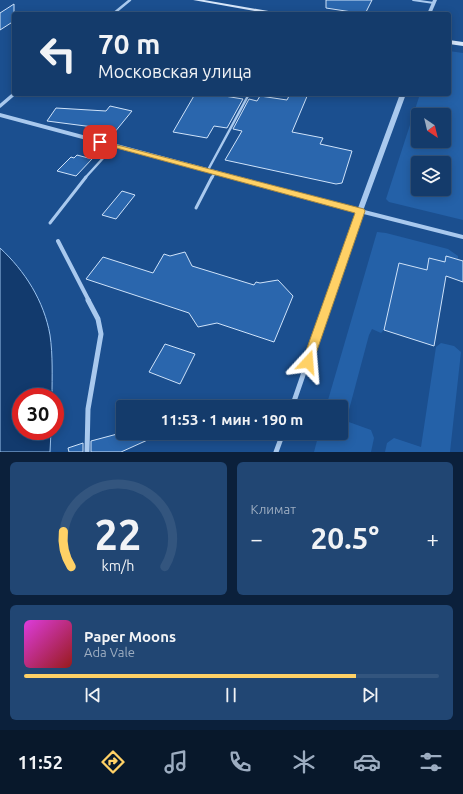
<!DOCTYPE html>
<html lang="ru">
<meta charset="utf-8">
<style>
body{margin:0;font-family:Ubuntu,sans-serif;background:#214673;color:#f1f3f6;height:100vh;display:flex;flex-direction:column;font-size:15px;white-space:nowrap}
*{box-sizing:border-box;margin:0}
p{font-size:13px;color:#9dadc1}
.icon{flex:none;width:22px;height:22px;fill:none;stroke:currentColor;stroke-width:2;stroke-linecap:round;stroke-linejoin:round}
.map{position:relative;height:452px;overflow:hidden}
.details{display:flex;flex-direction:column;gap:10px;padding:10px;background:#0b203b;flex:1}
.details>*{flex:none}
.top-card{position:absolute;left:12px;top:12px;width:439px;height:84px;border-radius:4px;box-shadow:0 2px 10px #0003,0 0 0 1px #33557e;background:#143b6b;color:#f1f3f6;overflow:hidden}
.needle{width:26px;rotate:145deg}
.tools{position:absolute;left:411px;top:108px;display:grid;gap:8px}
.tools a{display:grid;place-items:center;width:40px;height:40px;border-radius:4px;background:#143b6b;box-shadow:0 2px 10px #0003,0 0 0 1px #33557e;font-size:20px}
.speed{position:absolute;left:12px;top:388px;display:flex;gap:8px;font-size:20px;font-weight:700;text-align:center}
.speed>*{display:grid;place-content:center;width:52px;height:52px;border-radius:50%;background:#143b6b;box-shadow:0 2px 10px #0003,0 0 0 1px #33557e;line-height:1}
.speed .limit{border:6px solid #d22;background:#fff;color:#111}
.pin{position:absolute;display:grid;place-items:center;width:34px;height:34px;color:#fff;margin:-17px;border-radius:8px;box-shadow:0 2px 6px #0006}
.me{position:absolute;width:44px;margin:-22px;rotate:19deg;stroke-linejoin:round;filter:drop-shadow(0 0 3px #0008)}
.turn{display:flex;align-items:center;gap:14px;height:84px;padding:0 20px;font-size:18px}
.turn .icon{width:52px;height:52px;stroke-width:2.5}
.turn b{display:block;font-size:28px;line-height:34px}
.big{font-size:30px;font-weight:600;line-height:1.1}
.details .tile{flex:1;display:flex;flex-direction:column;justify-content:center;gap:6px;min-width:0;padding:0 14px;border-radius:6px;background:#214673}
.details .dial{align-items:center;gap:0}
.dial svg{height:104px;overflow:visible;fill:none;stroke:#33557e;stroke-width:7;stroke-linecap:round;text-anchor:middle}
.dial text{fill:#f1f3f6;stroke:none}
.song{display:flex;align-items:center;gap:12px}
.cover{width:48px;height:48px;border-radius:6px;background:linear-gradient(135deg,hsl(300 70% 55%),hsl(0 70% 35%))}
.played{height:4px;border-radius:2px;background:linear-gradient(90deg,#ffd166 80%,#33557e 80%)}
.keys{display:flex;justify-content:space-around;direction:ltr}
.heat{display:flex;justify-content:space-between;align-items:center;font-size:22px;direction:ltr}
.details .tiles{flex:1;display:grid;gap:10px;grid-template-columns:1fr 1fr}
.tile:last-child{grid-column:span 2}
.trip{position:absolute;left:116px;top:400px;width:232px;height:40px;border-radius:4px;background:#143b6b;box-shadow:0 2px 10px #0003,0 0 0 1px #33557e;font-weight:600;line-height:40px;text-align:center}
.tab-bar{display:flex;height:64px;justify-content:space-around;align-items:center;background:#08182b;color:#9dadc1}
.tab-bar .icon{width:28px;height:28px}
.tab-bar .on{color:#ffd166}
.tab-bar b{font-size:18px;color:#f1f3f6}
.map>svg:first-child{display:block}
</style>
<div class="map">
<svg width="463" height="452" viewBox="0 0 463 452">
<rect width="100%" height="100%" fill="#1b4f8f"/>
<g fill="#2461a8" fill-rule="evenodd">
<path d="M449,51L463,53V220L389,202L386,199L420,94H449ZM418,115H444V141H418ZM418,163H444V189H418Z"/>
<polygon points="377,232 386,233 448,249 458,256 458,259 446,256 445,262 427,270 399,263 384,330 381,333 372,329 369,335 346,421 371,430 374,438 371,452 314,452 319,433 341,433 341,407 326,407"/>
<polygon points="441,343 454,346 461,352 450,452 385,452 387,443 394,438 421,447 436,347"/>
</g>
<path fill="#123a6d" stroke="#9cc4f0" d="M0,248C25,271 44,301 50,335C53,355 52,377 52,397H21V431H51L50,452H0Z"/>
<g fill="#2a66ad" stroke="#cfe3fa">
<polygon points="326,0 372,0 365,14 326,8"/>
<polygon points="14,4 14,21 0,30 0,13"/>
<polygon points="195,94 212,94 243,99 227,128 214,126 207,138 173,132"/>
<polygon points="290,94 308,94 292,132 323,138 320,144 352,151 342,183 336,184 225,160 242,131 233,129 249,99 257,101 260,96 287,100"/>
<polygon points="110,106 132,111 114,133 99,131 101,128 47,121 56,108 106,111"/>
<polygon points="77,155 92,159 76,176 57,171 71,157 74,158"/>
<polygon points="122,191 135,195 116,219 102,215"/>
<polygon points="185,252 192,266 254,285 256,282 260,283 278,280 293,296 274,342 217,323 198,327 189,313 86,279 103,257 153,273 164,254 170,256"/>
<polygon points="446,256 463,261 463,282 446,276 434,346 384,330 399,263 427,270 429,258 445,262"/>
<polygon points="165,344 195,354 180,384 149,372"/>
<polygon points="121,433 163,433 121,452 91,452 91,441"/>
<polygon points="83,443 83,452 69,452 68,448"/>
</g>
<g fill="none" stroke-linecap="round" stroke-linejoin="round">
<polyline stroke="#a9c9ee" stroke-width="2" points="413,0 434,3"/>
<g stroke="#a9c9ee" stroke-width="2.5">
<polyline points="208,170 249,94"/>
<polyline points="85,178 115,145"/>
<polyline points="212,178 215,172"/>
</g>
<g stroke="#a9c9ee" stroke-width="3">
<polyline points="196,208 212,177"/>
<polyline points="50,223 86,177"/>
</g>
<polyline stroke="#a9c9ee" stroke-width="2.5" points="113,14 130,0"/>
<polyline stroke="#a9c9ee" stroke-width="3.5" points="0,106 14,94"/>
<g stroke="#a9c9ee" stroke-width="4">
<polyline points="58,241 89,301"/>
<polyline points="329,301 360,211 463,237"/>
</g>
<g stroke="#a9c9ee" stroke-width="5">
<polyline points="292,407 329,300"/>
<polyline points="87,452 88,409 101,334 98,319 88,300"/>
<polyline points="276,452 283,433"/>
</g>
<g fill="#a9c9ee" fill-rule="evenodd">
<polygon points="433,0 437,0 431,14 427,14"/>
<polygon points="400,94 406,94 363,211 360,213 0,117 0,113 358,208"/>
</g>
<g fill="#d6e6fa" fill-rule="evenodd">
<polygon points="193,0 204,0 280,13 282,14 271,14"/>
<polygon points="449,40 463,42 463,46 449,44"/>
</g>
</g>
<polygon fill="#ffd166" stroke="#a68842" points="98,140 364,209 365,211 312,365 308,367 303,365 302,362 355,213 98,143"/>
</svg>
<div class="tools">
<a><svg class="needle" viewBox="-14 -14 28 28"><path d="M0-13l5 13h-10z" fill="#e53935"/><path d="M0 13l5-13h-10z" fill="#9dadc1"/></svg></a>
<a><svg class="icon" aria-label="layers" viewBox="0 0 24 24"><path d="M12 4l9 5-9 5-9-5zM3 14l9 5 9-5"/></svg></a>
</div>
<div class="speed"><div class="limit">30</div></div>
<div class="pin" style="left:100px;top:142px;background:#d93025"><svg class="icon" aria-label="arrive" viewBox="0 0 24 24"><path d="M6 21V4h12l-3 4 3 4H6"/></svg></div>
<svg class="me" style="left:308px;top:362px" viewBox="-20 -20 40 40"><path d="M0-17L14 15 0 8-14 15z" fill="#ffd166" stroke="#fff" stroke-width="4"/></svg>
<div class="trip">11:53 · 1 мин · 190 m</div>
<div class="top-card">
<div class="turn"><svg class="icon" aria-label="left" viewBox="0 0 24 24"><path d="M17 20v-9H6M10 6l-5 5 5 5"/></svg><div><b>70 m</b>Московская улица</div></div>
</div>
</div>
<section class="details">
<div class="tiles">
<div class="tile dial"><svg viewBox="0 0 100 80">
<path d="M14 69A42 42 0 1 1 86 69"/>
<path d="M14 69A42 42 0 0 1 8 42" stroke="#ffd166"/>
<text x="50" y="56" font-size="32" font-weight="700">22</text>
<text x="50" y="72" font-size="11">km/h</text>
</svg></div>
<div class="tile"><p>Климат</p>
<div class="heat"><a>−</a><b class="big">20.5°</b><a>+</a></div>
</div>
<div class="tile">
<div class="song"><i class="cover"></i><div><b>Paper Moons</b><p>Ada Vale</p></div></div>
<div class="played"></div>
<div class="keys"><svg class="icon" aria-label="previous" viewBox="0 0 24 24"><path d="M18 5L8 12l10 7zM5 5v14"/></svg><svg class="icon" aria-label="pause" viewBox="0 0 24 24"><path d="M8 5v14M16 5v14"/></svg><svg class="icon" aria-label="next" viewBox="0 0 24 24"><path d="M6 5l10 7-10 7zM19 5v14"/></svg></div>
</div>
</div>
</section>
<nav class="tab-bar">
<b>11:52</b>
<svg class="icon on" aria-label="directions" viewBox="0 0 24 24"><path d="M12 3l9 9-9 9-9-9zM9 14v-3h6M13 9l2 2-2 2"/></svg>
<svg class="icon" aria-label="music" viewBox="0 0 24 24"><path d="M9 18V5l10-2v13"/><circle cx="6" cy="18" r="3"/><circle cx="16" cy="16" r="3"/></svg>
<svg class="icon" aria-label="phone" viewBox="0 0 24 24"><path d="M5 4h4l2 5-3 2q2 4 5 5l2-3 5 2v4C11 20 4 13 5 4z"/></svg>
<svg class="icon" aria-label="climate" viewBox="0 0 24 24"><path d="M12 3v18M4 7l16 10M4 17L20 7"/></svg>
<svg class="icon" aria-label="car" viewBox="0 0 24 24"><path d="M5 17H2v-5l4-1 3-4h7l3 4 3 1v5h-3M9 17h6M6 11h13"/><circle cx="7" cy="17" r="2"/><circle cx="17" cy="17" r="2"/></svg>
<svg class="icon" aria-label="filters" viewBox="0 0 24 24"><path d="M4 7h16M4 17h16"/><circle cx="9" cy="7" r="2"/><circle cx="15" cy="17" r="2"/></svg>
</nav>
